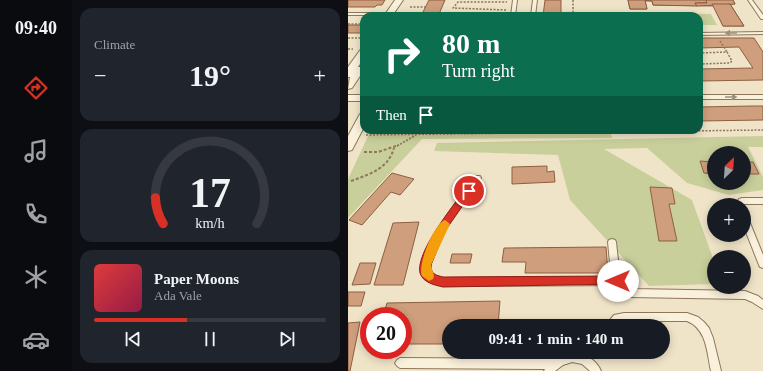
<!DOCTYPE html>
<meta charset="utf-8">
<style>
body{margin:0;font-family:Georgia,serif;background:#20242c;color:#f1f3f6;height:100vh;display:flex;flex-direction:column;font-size:15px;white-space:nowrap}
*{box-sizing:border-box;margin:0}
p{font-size:13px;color:#9ea1a6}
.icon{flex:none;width:22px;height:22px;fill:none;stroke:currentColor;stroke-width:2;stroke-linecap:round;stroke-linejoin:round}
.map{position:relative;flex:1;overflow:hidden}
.panel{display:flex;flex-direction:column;gap:8px;padding:8px;background:#0d0f14;width:276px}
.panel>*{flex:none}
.banner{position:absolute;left:12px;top:12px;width:343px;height:122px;border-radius:12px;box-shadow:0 2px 10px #0003;background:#0b6e4f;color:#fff;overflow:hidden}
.needle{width:26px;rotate:25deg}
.buttons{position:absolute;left:359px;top:146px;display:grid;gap:8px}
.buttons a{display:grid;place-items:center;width:44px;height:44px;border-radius:50%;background:#171b24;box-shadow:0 2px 10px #0003;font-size:20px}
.speed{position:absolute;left:12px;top:307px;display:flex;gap:8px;font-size:20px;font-weight:700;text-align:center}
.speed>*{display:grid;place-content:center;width:52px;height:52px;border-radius:50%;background:#171b24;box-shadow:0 2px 10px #0003;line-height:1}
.speed .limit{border:6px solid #d22;background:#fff;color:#111}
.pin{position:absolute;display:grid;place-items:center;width:34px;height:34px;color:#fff;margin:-17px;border:2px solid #fff;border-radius:50%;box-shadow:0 1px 4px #0007}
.me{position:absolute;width:44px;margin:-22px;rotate:270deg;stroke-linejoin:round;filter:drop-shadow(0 0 3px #0008)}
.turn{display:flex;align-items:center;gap:14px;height:84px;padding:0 16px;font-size:18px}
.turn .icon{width:52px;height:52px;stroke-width:2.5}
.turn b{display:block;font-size:28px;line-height:34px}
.then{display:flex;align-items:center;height:38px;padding:0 16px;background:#0003;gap:8px;font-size:15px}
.big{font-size:30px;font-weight:700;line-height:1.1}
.panel .widget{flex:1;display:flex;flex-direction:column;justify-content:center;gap:6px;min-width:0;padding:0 14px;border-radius:12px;background:#20242c}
.panel .dial{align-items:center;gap:0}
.dial svg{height:104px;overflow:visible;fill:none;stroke:#363941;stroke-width:7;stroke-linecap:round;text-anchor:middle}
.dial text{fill:#f1f3f6;stroke:none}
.song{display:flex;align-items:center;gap:12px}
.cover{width:48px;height:48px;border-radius:6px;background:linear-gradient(135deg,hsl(0 70% 55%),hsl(340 70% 35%))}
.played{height:4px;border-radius:2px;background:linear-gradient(90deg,#d93025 40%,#363941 40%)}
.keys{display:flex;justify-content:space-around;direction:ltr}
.heat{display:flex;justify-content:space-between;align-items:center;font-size:22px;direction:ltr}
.trip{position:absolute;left:94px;top:319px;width:228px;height:40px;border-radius:20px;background:#171b24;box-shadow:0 2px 10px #0003;font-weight:700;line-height:40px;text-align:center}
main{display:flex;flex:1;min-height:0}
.menu{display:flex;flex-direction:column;width:72px;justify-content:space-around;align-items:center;background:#090b0e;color:#9ea1a6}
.menu .icon{width:28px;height:28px}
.menu .on{color:#d93025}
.menu b{font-size:18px;color:#f1f3f6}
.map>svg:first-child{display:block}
</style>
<main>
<nav class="menu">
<b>09:40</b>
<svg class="icon on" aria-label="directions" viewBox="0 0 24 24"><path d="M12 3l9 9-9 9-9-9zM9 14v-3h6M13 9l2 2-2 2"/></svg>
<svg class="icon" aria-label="music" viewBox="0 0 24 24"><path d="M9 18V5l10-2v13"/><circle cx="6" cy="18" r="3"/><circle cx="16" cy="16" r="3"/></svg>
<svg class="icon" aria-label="phone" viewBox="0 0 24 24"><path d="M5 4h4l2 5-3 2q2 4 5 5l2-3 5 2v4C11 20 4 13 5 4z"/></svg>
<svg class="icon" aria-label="climate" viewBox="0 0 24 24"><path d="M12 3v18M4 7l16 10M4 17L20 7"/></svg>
<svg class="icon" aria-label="car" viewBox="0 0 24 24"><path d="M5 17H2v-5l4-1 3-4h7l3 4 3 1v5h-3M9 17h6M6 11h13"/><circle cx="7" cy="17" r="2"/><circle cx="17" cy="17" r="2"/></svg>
</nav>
<section class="panel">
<div class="widget"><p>Climate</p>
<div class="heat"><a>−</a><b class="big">19°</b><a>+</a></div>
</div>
<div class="widget dial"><svg viewBox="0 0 100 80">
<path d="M14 69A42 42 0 1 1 86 69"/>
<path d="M14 69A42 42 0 0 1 8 49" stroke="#d93025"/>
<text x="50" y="56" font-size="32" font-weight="700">17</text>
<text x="50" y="72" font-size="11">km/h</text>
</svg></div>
<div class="widget">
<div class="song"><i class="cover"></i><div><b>Paper Moons</b><p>Ada Vale</p></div></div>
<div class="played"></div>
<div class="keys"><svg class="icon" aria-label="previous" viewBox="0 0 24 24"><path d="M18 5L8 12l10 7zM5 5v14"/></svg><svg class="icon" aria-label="pause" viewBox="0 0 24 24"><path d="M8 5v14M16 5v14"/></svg><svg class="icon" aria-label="next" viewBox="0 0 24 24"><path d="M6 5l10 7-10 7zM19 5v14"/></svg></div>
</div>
</section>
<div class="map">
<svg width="415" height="371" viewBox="0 0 415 371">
<rect width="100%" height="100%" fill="#f0e4c8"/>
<g fill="#c9cf9b" fill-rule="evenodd">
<polygon points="312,13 363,14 369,25 351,25 351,16 312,16"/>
<polygon points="150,130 262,130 264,138 74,139 0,218 0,179 22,132"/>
<path d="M415,136V147H400L415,177V190L381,195L339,183L299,148L256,149L344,200L366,261V284L301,286L222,200L210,155L86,151L89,143ZM366,153H396V183H366Z"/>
</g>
<g fill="#cf9f7d" stroke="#8d5f41">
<polygon points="0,0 37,0 34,5 29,5 27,7 0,7"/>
<polygon points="81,0 97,0 91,14 155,14 154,16 73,16"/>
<polygon points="197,0 213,0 213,16 195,16"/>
<polygon points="280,0 385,0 387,4 382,4 396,26 375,26 366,6 305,5 304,1 297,1 299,9 282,9"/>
<polygon points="280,0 297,0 299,9 282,9"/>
<polygon points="297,0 358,0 359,3 347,3 349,6 305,5 304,1"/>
<polygon points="358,0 385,0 387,4 349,6 347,3 359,3"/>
<polygon points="364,4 382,4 396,26 375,26"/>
<rect x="0" y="25" width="16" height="8"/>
<polygon points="351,38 406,38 415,52 415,80 351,81 351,69 405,68 391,47 351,48"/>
<polygon points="404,106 415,106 415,120 351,121 351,107"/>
<polygon points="352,161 366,162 366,174 356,173"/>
<polygon points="396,162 405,162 411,174 396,174"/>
<polygon points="199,166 199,172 206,171 207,182 164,184 164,167"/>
<polygon points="44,173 66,179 52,195 43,192 14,225 1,220"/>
<polygon points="302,187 324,188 327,204 321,204 329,241 311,241"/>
<polygon points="71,222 55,285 26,285 45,223"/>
<polygon points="258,247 260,273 177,273 178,262 154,262 156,248"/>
<polygon points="104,254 124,254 122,263 102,263"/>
<polygon points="12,263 28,263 22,284 4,285"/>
<polygon points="0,292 17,292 13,306 0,306"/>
<polygon points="152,301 150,326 101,326 101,344 55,344 55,316 35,316 39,303"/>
<polygon points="12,322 2,371 0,371 0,323"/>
</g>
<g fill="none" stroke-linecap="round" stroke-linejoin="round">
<defs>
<g id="service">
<polygon points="165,0 169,0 167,16 163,16"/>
<polygon points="185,0 189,0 187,16 183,16"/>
<polygon points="400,0 404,0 415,15 415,19 413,19"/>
<polygon points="0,13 47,13 49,14 47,15 0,15"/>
<polygon points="415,32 415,34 351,35 351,33"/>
<rect x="351" y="95" width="64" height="4"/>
<path d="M128,176H132L133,178C116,205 83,239 82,272L88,276L95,278L266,277L262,263L260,242L261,240L264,239L267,240L268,242C270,259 270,278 284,289L397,291L410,296L415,300V309L404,302L397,299L282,297L273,291L269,285L95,286C88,284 80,283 76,276C64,257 115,193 128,176Z"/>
<polygon points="394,198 415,198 415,204 396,204 396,205 388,205 391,199"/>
<polygon points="396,215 399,216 400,218 415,255 415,268 412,267 411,265 396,227"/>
<path d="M276,313H339L350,317L356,322L361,328L365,338L373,371H363C359,353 359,329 339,321H276L271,322L268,326H257L266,315Z"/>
<path d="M224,353C237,354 248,359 253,371H242L234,364L224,362L215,365L207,371H196L197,369L52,368L49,366L47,363L49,360L52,358L206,359L218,354Z"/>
</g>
<g id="minor">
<polygon points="47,0 55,0 44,16 36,16"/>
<polygon points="16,48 16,58 10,67 15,67 16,70 4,88 0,89 2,77 0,77 0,67 13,49"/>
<rect x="0" y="95" width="16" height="6"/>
<polygon points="16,113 16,127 4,150 0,151 0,136 12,114"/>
</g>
</defs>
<use href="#service" stroke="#8d765c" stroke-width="2"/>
<use href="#minor" stroke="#8d765c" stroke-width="2"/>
<g stroke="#8d765c" stroke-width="1.5" stroke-dasharray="2 1.5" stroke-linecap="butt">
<polyline points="225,0 225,16"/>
<polyline points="62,7 77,7"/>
<polyline points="158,10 105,8 110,2 159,2"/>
<polyline points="0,24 16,24"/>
<polyline points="0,38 16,38"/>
<polyline points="372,41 379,52"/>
<polyline points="0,49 5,49"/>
<polyline points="351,53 379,52 384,61 382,63 351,64"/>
<polyline points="18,135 415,130"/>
<polyline points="49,146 68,135"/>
</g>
<g stroke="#8d765c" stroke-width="2" stroke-dasharray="3 2" stroke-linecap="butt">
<polyline points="16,152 30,152 51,145"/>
<path d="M3,181C22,174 40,169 46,148"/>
</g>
<use href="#service" fill="#faf1dc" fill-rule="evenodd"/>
<use href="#minor" fill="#faf1dc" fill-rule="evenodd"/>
</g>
<defs><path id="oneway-solid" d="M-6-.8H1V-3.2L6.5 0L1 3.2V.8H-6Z"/></defs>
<g fill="#9c907e">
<use href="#oneway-solid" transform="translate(383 33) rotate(180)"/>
<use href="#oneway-solid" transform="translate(383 97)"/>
</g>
<path fill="#d93025" stroke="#8d1f18" d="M121,188L125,191L97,231L83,265C83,274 87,275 95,277L270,276L274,277L276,281L274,284L95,287C87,285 75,283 72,273C67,253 106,204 118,189Z"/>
<path fill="#f59e0b" d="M97,220L102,224L83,265L86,276L85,279L81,281L74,276C69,266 86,223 97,220Z"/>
</svg>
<div class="buttons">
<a><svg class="needle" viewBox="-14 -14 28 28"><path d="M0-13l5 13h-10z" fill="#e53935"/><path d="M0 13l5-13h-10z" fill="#9ea1a6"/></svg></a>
<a>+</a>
<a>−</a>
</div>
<div class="speed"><div class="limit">20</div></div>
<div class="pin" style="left:121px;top:191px;background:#d93025"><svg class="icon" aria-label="arrive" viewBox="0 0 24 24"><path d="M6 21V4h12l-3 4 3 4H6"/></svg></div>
<svg class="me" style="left:270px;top:281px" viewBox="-20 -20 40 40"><circle r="19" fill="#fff"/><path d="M0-13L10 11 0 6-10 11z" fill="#d93025"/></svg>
<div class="trip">09:41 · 1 min · 140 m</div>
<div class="banner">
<div class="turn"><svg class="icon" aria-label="right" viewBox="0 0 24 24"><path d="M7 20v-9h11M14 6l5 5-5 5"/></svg><div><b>80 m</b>Turn right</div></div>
<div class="then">Then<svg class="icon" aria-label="arrive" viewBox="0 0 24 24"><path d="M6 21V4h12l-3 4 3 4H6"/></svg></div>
</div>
</div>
</main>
